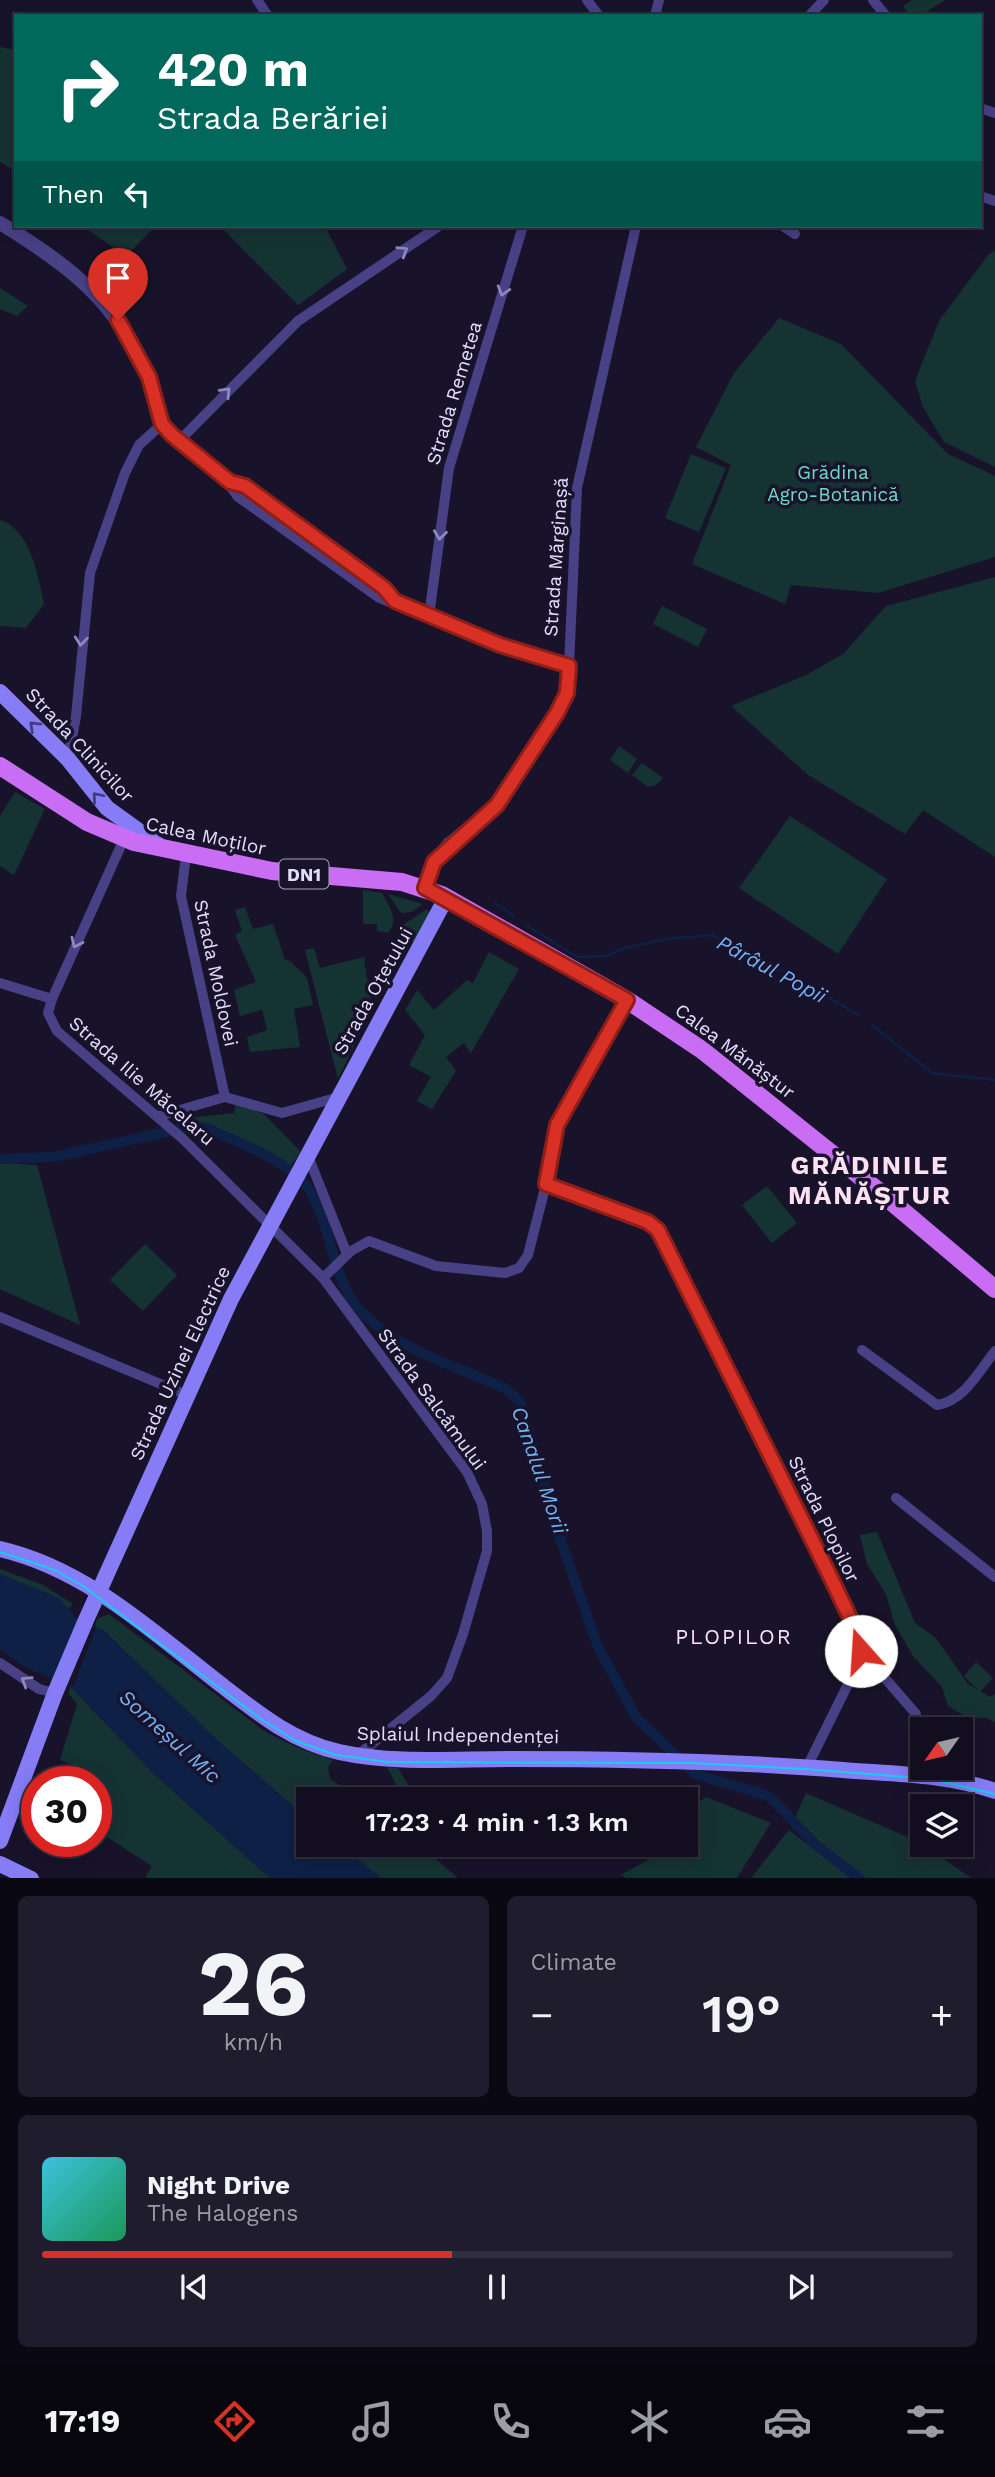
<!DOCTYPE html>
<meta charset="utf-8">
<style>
body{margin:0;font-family:"Work Sans",sans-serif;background:#1f1c2d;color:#f1f3f6;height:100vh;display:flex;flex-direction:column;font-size:26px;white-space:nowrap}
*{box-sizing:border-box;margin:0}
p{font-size:23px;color:#9c9ca5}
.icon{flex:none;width:38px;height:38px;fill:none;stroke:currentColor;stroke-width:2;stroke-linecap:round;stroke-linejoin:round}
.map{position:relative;height:1878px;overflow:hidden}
.drawer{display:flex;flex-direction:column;gap:18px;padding:18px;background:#0a0812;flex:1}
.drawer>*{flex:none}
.top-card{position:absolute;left:14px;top:14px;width:968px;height:214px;border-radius:0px;box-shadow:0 4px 18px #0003,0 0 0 2px #312e3e;background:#00695c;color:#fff;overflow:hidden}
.needle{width:46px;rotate:236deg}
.fabs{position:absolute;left:910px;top:1717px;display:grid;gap:14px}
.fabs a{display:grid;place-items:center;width:63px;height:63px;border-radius:0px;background:#120e20;box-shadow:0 4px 18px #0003,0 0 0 2px #312e3e;font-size:35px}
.speed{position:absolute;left:21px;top:1766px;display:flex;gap:14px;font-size:35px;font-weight:700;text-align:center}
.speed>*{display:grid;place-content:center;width:91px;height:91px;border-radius:50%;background:#120e20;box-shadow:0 4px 18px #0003,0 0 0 2px #312e3e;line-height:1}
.speed .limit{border:10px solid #d22;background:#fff;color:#111}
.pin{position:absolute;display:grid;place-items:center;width:60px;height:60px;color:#fff;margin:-72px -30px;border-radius:50% 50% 50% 0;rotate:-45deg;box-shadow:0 0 7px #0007}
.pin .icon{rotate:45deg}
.me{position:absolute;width:77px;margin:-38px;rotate:341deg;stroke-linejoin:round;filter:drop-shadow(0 0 5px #0008)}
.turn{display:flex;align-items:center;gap:24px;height:147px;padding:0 28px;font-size:32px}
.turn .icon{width:91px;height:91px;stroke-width:2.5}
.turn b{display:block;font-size:49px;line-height:60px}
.then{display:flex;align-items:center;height:66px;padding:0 28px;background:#0003;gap:14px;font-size:26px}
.big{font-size:52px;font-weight:600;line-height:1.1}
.drawer .widget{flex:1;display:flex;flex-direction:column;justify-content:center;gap:10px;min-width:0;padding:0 24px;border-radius:10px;background:#1f1c2d}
.drawer .dial{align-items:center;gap:0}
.dial b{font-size:91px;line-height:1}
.song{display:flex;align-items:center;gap:21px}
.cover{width:84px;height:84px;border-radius:10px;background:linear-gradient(135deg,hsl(190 70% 55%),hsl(150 70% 35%))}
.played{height:7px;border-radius:4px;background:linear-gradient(90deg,#d93025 45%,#312e3e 45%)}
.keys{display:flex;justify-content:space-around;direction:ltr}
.heat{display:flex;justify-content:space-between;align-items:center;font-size:38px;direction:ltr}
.drawer .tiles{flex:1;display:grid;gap:18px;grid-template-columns:1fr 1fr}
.widget:last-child{grid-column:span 2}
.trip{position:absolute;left:296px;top:1787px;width:402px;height:70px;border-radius:0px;background:#120e20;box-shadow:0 4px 18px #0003,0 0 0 2px #312e3e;font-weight:600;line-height:70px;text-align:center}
.menu{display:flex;height:112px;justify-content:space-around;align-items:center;background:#07060d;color:#9c9ca5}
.menu .icon{width:49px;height:49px}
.menu .selected{color:#d93025}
.menu b{font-size:32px;color:#f1f3f6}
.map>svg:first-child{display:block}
</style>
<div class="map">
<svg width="995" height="1879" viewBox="0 0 995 1879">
<rect width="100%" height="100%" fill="#18132a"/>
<g fill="#163334">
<polygon points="912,0 945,0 920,16 910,16 903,6"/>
<polygon points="0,47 16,50 16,172 0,162"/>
<polygon points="82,226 156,226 126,256"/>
<polygon points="220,226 331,226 327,230 347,269 298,305"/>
<polygon points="995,251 995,467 944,442 923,407 915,381 939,321 989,254"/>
<polygon points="0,288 28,306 17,316 0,309"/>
<polygon points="779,318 841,344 948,454 995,476 995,557 878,593 791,585 785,604 692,564 731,465 696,447 734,373"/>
<polygon points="691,454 726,468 699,532 665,518"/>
<path d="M0,520C31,530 38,575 44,604L26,628L0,626Z"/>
<polygon points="995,577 995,857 923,810 905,834 808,775 731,706 806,675 843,654 886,606"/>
<polygon points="662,606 707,629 698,647 653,624"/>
<polygon points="619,746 637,759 628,773 610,760"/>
<polygon points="642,763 663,778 656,785 648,787 632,775"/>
<polygon points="15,792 45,809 14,875 0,866 0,816"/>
<polygon points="790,816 887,879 838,954 739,888"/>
<path d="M363,890L382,893C389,907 400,919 388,933L377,931V924H363Z"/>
<polygon points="388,894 423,904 411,912 401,913"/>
<polygon points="245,907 253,929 273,924 285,960 290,961 307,978 313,1005 294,1009 300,1047 250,1052 247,1037 267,1030 262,1010 240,1016 234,990 256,982 235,935 242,931 235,910"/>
<polygon points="427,909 429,913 417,946 407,937 403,925"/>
<polygon points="314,948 320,968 364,957 367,980 375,982 376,987 369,989 372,1008 338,1079 305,950"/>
<polygon points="489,952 519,969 471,1053 464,1043 446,1057 456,1071 432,1109 417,1101 431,1077 409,1065 425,1035 405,1010 417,990 434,1010 467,980 473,983"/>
<polygon points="236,1104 264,1114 301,1152 289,1168 209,1126 184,1126 179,1119 234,1113"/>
<polygon points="0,1163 37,1165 80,1325 0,1289"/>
<polygon points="767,1186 797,1223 772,1243 742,1205"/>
<polygon points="145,1244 177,1275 143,1311 110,1280"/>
<polygon points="877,1532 915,1623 936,1638 968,1684 990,1697 995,1694 995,1722 987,1718 966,1717 948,1706 942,1687 913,1656 895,1625 886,1594 867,1564 860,1535"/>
<polygon points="0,1569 43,1585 73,1604 68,1609 59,1599 0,1600"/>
<polygon points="109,1614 267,1733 303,1750 333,1760 328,1767 330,1779 361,1799 308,1799 308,1819 217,1740 104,1631 95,1627 97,1619"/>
<polygon points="976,1662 993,1678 980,1692 964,1676"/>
<polygon points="70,1686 155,1775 270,1878 145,1878 152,1866 96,1830 95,1774 60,1760 77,1704 69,1694"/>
<polygon points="387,1767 398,1768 417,1799 402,1796"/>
<polygon points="806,1793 921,1843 971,1878 865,1878 838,1861 795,1818"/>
<polygon points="706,1797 771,1823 737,1878 625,1879 622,1874 652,1858 646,1845 686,1844 686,1810"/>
<polygon points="789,1830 851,1878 751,1878"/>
<polygon points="339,1845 419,1845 458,1878 381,1878"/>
</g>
<polygon fill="#0f2047" points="0,1574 59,1598 75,1617 104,1631 217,1740 308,1819 308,1844 339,1845 381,1878 270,1878 155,1775 70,1686 24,1667 0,1649"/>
<polygon fill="#18132a" points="79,1620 96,1628 73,1687 55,1679"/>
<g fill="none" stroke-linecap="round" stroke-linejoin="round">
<g stroke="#0f2047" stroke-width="2.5">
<polyline points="495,903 513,916"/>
<polyline points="526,925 577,957 605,956 625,948 667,939 712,935 800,980 858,1015"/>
<polyline points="871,1024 932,1073 995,1080"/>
</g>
<path stroke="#0f2047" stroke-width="10" d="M0,1159L53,1157L194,1126L207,1128C238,1143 281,1157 304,1183C331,1214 329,1274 359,1309C395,1350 460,1367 508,1390L520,1402L561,1541L598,1647L636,1717L695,1774L769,1796L815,1844L860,1879"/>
<g stroke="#484186" stroke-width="10">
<polyline points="257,0 268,16"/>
<polyline points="587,0 599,16"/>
<polyline points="873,0 886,16"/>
<polyline points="655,16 659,0"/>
<polyline points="809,16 824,0"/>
<polyline points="980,108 995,113"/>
<polyline points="980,196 995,201"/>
<polyline points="783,226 795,234"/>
<polyline points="179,441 298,321 439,226"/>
<polyline points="429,616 449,468 523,226"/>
<polyline points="569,666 577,488 636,226"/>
<polyline points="68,759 76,716 90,573 125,473 139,445 162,424"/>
<polyline points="124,839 52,999 48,1013 57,1031 183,1139 323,1278 467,1472 482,1504 487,1531 487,1551 463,1634 447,1678 431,1696 358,1755"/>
<polyline points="186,855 181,896 225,1097"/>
<polyline points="0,983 52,999"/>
<polyline points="159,1116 225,1097 282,1113 339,1097"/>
<polyline points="308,1156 347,1254"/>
<polyline points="546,1184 648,1222 658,1230 855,1628 861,1658 807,1767"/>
<polyline points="323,1278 351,1251 369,1241 436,1266 505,1273 519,1268 528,1255 546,1184 557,1125 627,1000"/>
<polyline points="0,1317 187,1395"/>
<path d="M862,1350L937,1405C964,1401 979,1371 995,1351"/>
<polyline points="896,1498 995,1577"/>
<polyline points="861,1658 877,1669 916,1714"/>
<polyline points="0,1663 39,1689 55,1693"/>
</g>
<g stroke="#484186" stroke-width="14">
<path d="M0,223C70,266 115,300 149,377C156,391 153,409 161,423C180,453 220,465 239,495L380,596L500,645L569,666L565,699L497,805L451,843"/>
<polyline points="231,482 245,486 339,557"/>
<polyline points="425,888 431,867 449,844"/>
</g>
<g stroke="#867cf6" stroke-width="16">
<polyline points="0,692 68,759 107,808 161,847"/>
<path d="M0,1549C87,1569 155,1634 224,1687C260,1715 294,1742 339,1752C393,1764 453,1759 508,1759C620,1759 732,1761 843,1770C894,1774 946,1774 995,1791"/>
<polyline points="0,1841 55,1693 86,1620 231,1299 446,898"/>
<polyline points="0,1864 31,1879"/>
</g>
<polyline stroke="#ca6df5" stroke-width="18" points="0,766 87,822 134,842 272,871 402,882 442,895 627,1000 702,1050 886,1197 995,1289"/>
<polyline stroke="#17cef0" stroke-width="2" points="0,1552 55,1570 83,1586 261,1719 296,1741 336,1755 388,1762 692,1763 806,1769 931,1779 995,1794"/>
</g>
<defs><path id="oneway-chevron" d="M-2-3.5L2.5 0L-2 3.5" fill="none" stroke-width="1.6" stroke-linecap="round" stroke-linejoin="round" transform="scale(1.75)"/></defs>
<g stroke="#8e88bc">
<use href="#oneway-chevron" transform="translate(403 251) rotate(-32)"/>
<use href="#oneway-chevron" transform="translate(503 291) rotate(107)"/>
<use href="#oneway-chevron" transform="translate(226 392) rotate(-46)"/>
<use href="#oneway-chevron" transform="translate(440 535) rotate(97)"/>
<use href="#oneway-chevron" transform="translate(81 641) rotate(95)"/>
<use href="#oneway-chevron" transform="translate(76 943) rotate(115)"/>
<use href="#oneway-chevron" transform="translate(26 1681) rotate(-148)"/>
</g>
<g stroke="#443d7c">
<use href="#oneway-chevron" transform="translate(34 726) rotate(-136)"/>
<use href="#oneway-chevron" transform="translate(97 797) rotate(-130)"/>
</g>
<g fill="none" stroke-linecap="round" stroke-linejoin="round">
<defs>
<polyline id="route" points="118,320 149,377 162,424 172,435 230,482 245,486 384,588 395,601 500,645 569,666 567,693 557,713 497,805 434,862 425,888 627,1000 557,1125 546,1184 648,1222 658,1230 830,1576 855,1628 861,1651"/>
</defs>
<use href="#route" stroke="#8d1f18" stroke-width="18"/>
<use href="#route" stroke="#d93025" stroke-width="12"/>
</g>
<g text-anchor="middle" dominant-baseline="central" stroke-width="7" stroke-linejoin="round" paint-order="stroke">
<rect fill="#18132a" stroke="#a7a1be" stroke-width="2" x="279.5" y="859.5" width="49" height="29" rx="5"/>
<g font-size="18" font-weight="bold" fill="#e4defd">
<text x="304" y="874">DN1</text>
</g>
<g font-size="19" fill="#e4defd" stroke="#18132a">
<text transform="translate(454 393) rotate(-73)">Strada Remetea</text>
<text transform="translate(556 557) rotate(-86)">Strada Mărginașă</text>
<text transform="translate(80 745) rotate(47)">Strada Clinicilor</text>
<text transform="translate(206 836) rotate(12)">Calea Moților</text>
<text transform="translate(216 973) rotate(78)">Strada Moldovei</text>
<text transform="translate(373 991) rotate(-61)">Strada Oțetului</text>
<text transform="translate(735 1051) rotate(37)">Calea Mănăștur</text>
<text transform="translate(142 1081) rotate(41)">Strada Ilie Măcelaru</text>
<text transform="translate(180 1363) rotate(-65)">Strada Uzinei Electrice</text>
<text transform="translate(432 1399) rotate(54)">Strada Salcâmului</text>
<text transform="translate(824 1519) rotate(64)">Strada Plopilor</text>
<text transform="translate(458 1735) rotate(1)">Splaiul Independenței</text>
</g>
<g font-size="19" fill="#6ddac5" stroke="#18132a">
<text x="833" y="472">Grădina<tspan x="833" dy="22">Agro-Botanică</tspan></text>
</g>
<g font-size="21" font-style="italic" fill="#73b2f6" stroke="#18132a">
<text transform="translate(772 969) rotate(28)">Pârâul Popii</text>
<text transform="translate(540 1470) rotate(71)">Canalul Morii</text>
<text transform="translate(170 1736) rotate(42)">Someșul Mic</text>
</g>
<g font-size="21" letter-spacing="2" fill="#fde0f1" stroke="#18132a">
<text x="734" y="1636">PLOPILOR</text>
</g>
<g font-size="26" font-weight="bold" letter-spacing="2" fill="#fde0f1" stroke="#18132a">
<text x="870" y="1165">GRĂDINILE<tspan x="870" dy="30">MĂNĂȘTUR</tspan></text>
</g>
</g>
</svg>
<div class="fabs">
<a><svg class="needle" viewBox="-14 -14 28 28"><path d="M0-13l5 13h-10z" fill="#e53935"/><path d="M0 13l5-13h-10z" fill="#9c9ca5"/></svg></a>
<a><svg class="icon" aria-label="layers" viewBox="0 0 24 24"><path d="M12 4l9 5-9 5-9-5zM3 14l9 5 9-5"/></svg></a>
</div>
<div class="speed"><div class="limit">30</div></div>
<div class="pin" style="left:118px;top:320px;background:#d93025"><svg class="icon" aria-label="arrive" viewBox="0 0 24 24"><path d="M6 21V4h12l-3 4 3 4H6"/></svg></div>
<svg class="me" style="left:861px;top:1651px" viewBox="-20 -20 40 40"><circle r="19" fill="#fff"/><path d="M0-13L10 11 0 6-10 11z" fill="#d93025"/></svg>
<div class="trip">17:23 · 4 min · 1.3 km</div>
<div class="top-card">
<div class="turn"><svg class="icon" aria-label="right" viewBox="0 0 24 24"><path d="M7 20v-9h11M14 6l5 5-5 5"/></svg><div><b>420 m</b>Strada Berăriei</div></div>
<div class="then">Then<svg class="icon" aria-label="left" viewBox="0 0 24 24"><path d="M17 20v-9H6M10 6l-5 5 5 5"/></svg></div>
</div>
</div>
<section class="drawer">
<div class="tiles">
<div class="widget dial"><b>26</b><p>km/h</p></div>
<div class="widget"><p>Climate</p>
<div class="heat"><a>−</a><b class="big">19°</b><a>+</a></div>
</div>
<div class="widget">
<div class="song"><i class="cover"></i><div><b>Night Drive</b><p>The Halogens</p></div></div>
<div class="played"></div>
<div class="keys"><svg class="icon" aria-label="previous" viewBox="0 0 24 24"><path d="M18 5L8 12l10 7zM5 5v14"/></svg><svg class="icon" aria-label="pause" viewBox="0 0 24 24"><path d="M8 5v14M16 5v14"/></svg><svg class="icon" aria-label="next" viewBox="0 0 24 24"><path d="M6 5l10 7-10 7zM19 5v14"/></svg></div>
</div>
</div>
</section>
<nav class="menu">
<b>17:19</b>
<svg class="icon selected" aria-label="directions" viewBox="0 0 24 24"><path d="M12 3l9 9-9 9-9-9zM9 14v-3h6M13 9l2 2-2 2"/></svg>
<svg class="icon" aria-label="music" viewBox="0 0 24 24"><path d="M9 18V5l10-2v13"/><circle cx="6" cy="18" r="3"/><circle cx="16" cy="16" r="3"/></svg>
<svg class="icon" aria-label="phone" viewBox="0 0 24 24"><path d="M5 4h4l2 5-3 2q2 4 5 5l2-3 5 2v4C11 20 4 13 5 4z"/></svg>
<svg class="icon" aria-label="climate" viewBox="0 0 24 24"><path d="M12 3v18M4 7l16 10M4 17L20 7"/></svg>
<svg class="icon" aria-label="car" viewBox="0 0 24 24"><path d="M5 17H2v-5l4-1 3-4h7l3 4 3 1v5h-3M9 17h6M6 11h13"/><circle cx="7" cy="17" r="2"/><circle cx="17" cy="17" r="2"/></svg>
<svg class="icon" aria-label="filters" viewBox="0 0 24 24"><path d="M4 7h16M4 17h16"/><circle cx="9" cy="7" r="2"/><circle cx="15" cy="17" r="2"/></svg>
</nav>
